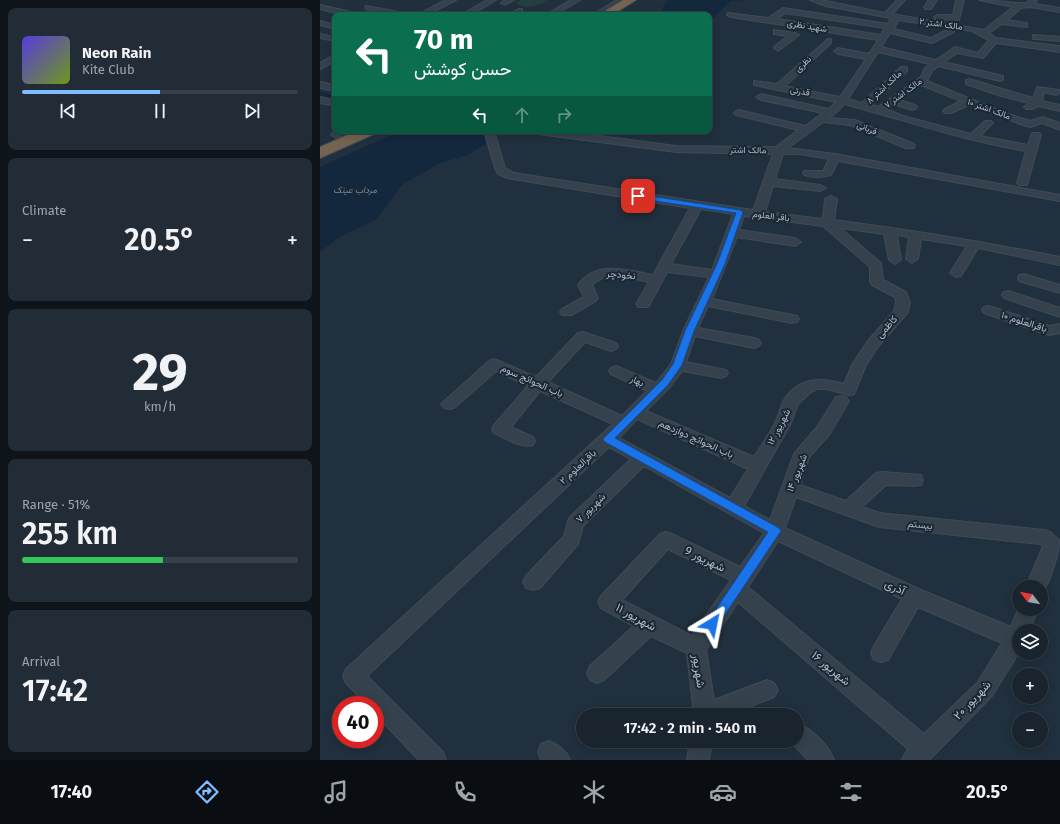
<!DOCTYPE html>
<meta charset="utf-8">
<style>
body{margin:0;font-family:"Fira Sans",Vazirmatn,sans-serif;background:#222c36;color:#f1f3f6;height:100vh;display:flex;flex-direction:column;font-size:15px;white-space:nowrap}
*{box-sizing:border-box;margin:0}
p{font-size:13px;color:#9fa4aa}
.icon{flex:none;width:22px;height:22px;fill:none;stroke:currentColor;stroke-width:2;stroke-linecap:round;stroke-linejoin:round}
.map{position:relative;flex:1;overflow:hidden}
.sheet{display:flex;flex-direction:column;gap:8px;padding:8px;background:#0e1419;width:320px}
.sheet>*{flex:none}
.hud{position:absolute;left:12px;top:12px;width:380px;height:122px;border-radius:8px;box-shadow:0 2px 10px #0003,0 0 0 1px #37414a;background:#0b6e4f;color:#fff;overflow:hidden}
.needle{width:26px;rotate:301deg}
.tools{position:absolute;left:692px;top:580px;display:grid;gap:8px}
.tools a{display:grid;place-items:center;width:36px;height:36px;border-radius:50%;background:#19242e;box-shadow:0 2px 10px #0003,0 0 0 1px #37414a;font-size:20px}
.speed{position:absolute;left:12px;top:696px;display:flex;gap:8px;font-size:20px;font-weight:700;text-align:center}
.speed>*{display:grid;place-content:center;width:52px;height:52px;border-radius:50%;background:#19242e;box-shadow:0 2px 10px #0003,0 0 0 1px #37414a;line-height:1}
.speed .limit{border:6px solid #d22;background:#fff;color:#111}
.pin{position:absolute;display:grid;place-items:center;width:34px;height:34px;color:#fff;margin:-17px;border-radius:8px;box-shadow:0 2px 6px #0006}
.me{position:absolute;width:44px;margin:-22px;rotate:35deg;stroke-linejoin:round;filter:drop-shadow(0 0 3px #0008)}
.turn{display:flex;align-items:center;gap:14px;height:84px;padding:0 16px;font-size:18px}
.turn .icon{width:52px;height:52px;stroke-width:2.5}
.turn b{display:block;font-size:28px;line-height:34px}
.lanes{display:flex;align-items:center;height:38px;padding:0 16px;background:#0003;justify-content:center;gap:20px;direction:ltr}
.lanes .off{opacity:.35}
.big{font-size:30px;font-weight:600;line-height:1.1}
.sheet .card{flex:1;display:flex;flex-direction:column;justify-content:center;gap:6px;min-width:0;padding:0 14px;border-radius:8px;background:#222c36}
.sheet .dial{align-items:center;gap:0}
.dial b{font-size:52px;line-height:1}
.song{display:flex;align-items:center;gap:12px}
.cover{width:48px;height:48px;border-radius:6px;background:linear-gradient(135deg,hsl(250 70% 55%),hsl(80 70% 35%))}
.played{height:4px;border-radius:2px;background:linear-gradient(90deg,#80bcff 50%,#37414a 50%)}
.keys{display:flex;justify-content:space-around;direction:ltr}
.heat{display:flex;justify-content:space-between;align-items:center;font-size:22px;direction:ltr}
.charge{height:6px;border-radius:3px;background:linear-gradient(90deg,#34c759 51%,#37414a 0)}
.trip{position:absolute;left:256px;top:708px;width:228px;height:40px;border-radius:20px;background:#19242e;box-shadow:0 2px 10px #0003,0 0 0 1px #37414a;font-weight:600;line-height:40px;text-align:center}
.dock{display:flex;height:64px;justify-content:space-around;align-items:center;background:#0a0e12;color:#9fa4aa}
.dock .icon{width:28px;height:28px}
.dock .on{color:#80bcff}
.dock b{font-size:18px;color:#f1f3f6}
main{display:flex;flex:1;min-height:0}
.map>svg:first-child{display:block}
</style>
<main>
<section class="sheet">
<div class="card">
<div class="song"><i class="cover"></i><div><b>Neon Rain</b><p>Kite Club</p></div></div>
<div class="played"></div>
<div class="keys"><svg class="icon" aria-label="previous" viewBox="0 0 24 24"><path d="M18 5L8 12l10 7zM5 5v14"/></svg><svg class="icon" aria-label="pause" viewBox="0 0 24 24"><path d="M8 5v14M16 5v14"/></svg><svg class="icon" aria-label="next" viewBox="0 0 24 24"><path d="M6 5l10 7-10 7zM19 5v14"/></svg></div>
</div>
<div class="card"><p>Climate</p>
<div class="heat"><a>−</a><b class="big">20.5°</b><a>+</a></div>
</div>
<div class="card dial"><b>29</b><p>km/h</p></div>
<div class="card"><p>Range · 51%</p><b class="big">255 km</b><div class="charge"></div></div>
<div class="card"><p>Arrival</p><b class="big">17:42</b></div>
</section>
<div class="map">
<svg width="740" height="760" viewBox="0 0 740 760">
<rect width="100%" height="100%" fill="#21303e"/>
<path fill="#233f3f" d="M201,0H228C218,6 207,10 196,3Z"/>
<g fill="#13283d">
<polygon points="349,0 424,0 411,1 389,22 389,15 339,15 342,13 345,2"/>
<polygon points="80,131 164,131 167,143 148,155 120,163 82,185 57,219 18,238 0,252 0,167"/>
</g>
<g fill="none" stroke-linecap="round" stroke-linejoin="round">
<polygon fill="#13283d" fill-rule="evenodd" points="0,92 15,95 15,99 0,96"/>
<defs>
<g id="minor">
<polygon points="126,0 136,0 107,15 97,15"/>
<polygon points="167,0 176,0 151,15 141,15"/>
<polygon points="185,0 194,0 185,5 181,3"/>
<polygon points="251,0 260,0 235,15 225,15"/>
<polygon points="297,0 306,0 282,15 272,15"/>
<path d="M490,0H501L565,13L577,0H585L572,14L664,30L693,7L659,0C675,0 692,4 707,3L709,0H717L715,4L740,8V12L710,7L701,8L687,20L707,23V27L682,24L669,33L676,38L740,46V52L676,43L663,58L637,53L624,62L683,76V80L680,81L619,66L612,71L607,81L685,113L710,121L723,117L740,123V130L722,123L710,127L706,126L649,105L631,113H625L623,111L625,109L641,101L601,85L579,100L595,105L597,107L595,109L592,110L573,104L566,109L583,116L651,134L665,121H671L673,123L660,136L708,145L712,133H720L721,135L707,185H699L697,183L706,151C644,141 585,120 524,104L518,111L509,118L535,120L594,144L595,146L594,148H586L530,125L503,122L468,148L515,154L740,195V201L518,161L511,175C501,178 494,178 484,175L483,173L484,171H503L509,159L480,154H463L455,179L500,185L506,188L500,191L453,186L445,212L503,219L505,199L511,196L517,199L514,220C590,230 665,242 740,257V265L658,248L641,276L636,277L630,273L647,246L601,239L598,259L592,263L586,259L589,237L577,235L581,260L575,264L569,260L564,234L520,228L561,263L563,280L586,292L590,302L588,312L557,348L546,365L534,394L529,395L507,389H497L491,392L478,404L471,423L424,506L450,520L474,454L497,427L516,397L521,396L526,397L529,401L509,435L489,457L480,485L526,501L556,473L562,472L601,475L603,480L601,485L595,486L566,485L542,507L560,513L724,530L730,532L739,540C740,550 729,587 721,593V587H706L723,546L720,544L559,527L476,497L465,528L601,590L691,627L699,607V609H718L709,631H699V652L672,696L609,760H582L588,749L418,602L386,650L394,700L447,680L454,683L458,690L454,697L409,715H374L367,653L331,636L284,680L277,683L270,680L267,673L270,666L314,626L281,608L278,602L281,596L340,534L346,532L352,534L420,567L444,533L324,466L263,526L258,544L220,588L213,590L206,588L203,582L206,576L244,536L249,518L311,459L289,447L47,676L123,752L126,760H99L55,714V705H47L26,683L23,676L26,669L293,424L220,391L191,427L213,437L215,441L213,445C201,449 186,438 174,433L172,429L174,425L208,386L176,371L134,408L129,409L124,408L121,404L169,361L174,359L179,361L216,377L258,333L263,332L296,343L298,346L296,349L291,351L265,342L228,382L302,416L327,391L291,374L289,371L291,368L296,366L336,383L351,364L363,331L389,277L347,272L330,304L328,307H318L316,304L329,282C311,278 286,270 272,285L278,298L276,301L252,315H242L240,312L242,309L264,297L258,285C276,260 308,270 333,275L370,208L187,178L178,174L175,168L164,131H174L185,168L194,173L433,210L453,154L356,152L218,134L213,131H241L356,146L456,147L478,130L416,115L414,113L416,111L419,110L485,126L503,113L441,100L436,97L441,94L509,109L516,102L434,85V81L457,84L508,39H511V43L465,86L520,97L546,59L518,54L514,51L518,48L549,54L558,40L411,17L407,15L408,13L448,18L463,8L568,24L571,18L506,6ZM465,13L565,28L561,35L457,19ZM578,20L652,31L669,40L658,53L635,47L616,60L561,47L570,33L612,43L634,32L627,30L611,38L574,29ZM558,52L610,64L605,68L601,77L558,107L551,105L587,71V67H581L542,103L528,99ZM381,209L413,214L392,270L351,264ZM424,216L503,226L550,267V282L552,285L575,297L576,302L574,311L547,342L532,365L524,384C501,377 479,377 464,400C460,407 459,416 455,423C449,435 441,446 434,457L326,411L350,387L362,371L401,378L406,376L408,373L406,370L366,362L375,336L434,348L439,346L441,343L439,340L434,338L378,328L388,306L472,323L477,322L479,319L477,316L392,299L417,237L475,246L481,242L475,238L419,230ZM317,419L428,469L410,498L299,438ZM458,541L582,599L554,646L551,653L554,660L561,662L568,660L598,607L682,643L658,682L604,734L428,587ZM348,549L411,580L372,636L302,600Z"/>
<polygon points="609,0 617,0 611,9 605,9 604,7"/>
<polygon points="636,0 644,0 639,20 615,19 614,17 618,15 633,15"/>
<polygon points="0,5 36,13 37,15 23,15 0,9"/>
<path d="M46,6L84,13L88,15C76,15 55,16 45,8Z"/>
<polygon points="199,9 202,9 202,13 198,15 188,15"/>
<polygon points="0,21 15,25 15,29 0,25"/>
<polygon points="454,30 475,33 479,35 458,51 454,48 455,46 468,36 454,34"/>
<polygon points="0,34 15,37 15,41 0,38"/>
<polygon points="713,35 740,37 740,41 716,39 713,39"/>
<polygon points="15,55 15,61 0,69 0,63"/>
<polygon points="649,79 713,98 717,87 739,90 740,93 736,95 724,92 722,101 740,105 740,111 719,106 712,109 706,109 704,107 709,103 681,96 646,84 646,80"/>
<polygon points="0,82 15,85 15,91 0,88"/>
<polygon points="0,97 15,100 15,106 0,103"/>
<polygon points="15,129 15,131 24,131 20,137 16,138 11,135"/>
<polygon points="704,274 740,285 740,293 699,281 698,278 699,275"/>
<polygon points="689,291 740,308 740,317 684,298 682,295 684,292"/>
<polygon points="669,306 730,326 740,324 740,333 730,335 725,334 664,313 662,310 664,307"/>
<path d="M479,724C493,730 509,746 514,760H488L470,741H477V725Z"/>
<path d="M229,741C239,745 246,750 250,760H221L218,752L221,744Z"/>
<polygon points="370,741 392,741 389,760 367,760"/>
</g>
<g id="highway">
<polygon points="303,0 316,0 292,15 278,15"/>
<polygon points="37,131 56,131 54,134 0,158 0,147"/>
</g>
</defs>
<use href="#minor" stroke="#3e4b57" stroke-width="2"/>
<use href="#highway" stroke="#404c59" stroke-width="2"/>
<use href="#minor" fill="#35424e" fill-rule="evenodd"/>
<use href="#highway" fill="#756451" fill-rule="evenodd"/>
</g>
<polygon fill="#1a73e8" stroke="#114b97" points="318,194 420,210 423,212 405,264 374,331 362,365 348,385 295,438 459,528 461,531 396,628 392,630 388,628 386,624 388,621 448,532 285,442 283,439 342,380 353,364 365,331 397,264 416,213 315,198 315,195"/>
<g text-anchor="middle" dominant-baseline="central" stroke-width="4" stroke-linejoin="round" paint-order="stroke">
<g font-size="9" fill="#b1bcca" stroke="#1a2733">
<text transform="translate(621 24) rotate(8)">مالک اشتر ۲</text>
<text transform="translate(487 26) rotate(9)">شهید نظری</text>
<text transform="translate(483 64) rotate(-43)">نظری</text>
<text transform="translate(564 87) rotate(-43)">مالک اشتر ۸</text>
<text transform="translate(480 91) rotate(11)">قدرتی</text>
<text transform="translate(583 93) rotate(-36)">مالک اشتر ۷</text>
<text transform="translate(669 109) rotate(20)">مالک اشتر ۱۰</text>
<text transform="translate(547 128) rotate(22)">قربانی</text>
<text transform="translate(428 150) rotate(1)">مالک اشتر</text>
<text transform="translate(451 216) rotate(7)">باقر العلوم</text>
</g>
<g font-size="9" font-style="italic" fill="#668aac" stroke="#1a2733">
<text x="35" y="190">مرداب عینک</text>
</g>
<g font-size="10" fill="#b1bcca" stroke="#1a2733">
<text transform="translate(301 275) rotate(5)">نخودچر</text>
<text transform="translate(704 322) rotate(18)">باقرالعلوم ۱۰</text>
<text transform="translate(567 327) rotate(-48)">کاظمی</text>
<text transform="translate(212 381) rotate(24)">باب الحوائج سوم</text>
<text transform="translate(317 381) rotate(24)">بهار</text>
<text transform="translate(459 427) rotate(-63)">شهریور ۱۲</text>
<text transform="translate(376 439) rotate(24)">باب الحوائج دوازدهم</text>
<text transform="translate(258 467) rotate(-43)">باقرالعلوم ۲</text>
<text transform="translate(477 473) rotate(-68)">شهریور ۱۴</text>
<text transform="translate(271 508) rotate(-45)">شهریور ۷</text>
<text transform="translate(600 525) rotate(6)">بیستم</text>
</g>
<g font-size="12" fill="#b1bcca" stroke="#1a2733">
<text transform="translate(385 559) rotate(26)">شهریور 9</text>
<text transform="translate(575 587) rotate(25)">آذری</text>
<text transform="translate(316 617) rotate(29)">شهریور ۱۱</text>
<text transform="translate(511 668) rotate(40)">شهریور ۱۶</text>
<text transform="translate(379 671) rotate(82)">شهریور</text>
<text transform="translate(652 700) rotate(-47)">شهریور ۲۰</text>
</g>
</g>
</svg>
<div class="tools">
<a><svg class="needle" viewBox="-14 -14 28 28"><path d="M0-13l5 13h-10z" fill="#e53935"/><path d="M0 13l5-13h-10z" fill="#9fa4aa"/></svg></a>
<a><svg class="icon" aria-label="layers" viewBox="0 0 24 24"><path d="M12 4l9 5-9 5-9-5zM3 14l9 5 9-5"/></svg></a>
<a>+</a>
<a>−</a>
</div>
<div class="speed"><div class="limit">40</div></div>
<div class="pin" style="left:318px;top:196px;background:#d93025"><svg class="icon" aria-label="arrive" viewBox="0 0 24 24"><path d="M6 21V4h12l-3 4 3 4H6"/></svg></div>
<svg class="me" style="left:392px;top:624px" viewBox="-20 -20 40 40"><path d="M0-17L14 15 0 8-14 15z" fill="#1a73e8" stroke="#fff" stroke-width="4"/></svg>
<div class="trip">17:42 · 2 min · 540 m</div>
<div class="hud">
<div class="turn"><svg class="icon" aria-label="left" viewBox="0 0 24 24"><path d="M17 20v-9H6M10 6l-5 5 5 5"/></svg><div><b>70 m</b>حسن کوشش</div></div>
<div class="lanes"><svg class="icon" aria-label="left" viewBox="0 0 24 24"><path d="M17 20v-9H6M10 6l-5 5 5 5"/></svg><svg class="icon off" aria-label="ahead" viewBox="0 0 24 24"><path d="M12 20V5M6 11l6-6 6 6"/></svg><svg class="icon off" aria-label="right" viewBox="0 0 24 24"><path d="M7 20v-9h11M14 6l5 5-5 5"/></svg></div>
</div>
</div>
</main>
<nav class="dock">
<b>17:40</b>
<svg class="icon on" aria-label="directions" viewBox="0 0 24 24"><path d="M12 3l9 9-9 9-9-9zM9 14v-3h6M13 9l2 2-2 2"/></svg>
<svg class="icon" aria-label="music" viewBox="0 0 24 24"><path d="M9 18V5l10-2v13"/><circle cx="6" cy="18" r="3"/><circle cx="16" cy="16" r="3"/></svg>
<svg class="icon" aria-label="phone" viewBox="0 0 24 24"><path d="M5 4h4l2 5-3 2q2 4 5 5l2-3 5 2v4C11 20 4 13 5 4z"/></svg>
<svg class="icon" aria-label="climate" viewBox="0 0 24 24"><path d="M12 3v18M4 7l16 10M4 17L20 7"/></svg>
<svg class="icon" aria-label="car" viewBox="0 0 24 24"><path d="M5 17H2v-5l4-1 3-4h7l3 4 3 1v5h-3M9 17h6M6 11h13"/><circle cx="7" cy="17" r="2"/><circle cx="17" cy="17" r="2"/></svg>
<svg class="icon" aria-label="filters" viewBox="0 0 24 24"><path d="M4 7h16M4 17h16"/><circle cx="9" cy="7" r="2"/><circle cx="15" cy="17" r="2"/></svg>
<b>20.5°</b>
</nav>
